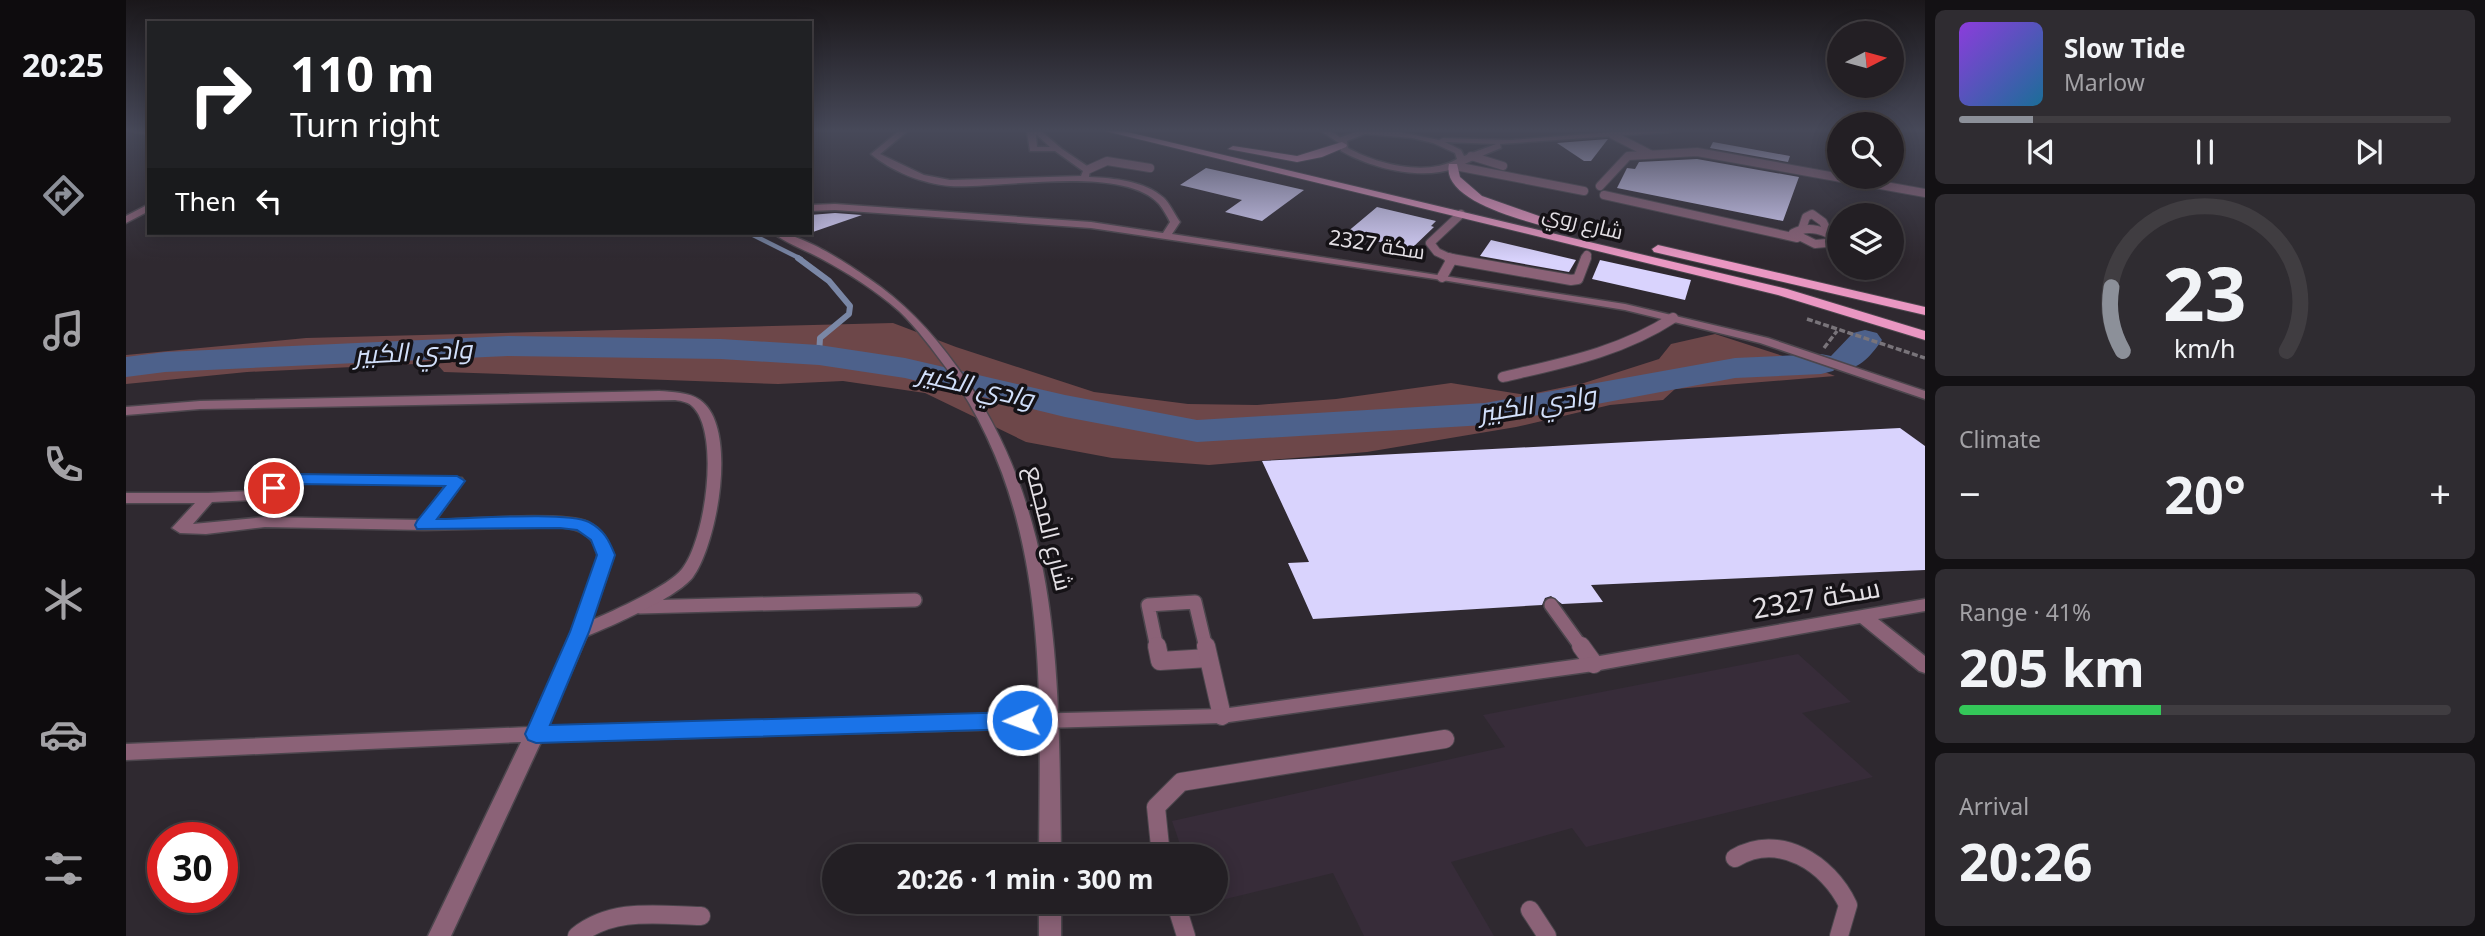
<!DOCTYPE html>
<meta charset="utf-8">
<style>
body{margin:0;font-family:"Noto Sans",Cairo,sans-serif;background:#2f2c31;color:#f1f3f6;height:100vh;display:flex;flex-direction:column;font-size:26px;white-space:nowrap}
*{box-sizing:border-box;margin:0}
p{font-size:23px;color:#a3a2a6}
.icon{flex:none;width:38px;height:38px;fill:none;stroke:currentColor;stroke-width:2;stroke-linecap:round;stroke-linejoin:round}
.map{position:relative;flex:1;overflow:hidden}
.sheet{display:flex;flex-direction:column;gap:10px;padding:10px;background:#131114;width:560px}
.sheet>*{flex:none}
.top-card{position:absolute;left:21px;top:21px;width:665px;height:214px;border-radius:0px;box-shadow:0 4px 18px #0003,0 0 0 2px #403d41;background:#202124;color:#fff;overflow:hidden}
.needle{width:46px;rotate:84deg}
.controls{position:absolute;left:1701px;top:21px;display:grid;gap:14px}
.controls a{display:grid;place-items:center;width:77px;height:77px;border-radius:50%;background:#231f24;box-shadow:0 4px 18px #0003,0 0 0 2px #403d41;font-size:35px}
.speed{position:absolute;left:21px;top:822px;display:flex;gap:14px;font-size:35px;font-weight:700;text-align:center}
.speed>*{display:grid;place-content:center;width:91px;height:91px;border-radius:50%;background:#231f24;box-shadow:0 4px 18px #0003,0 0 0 2px #403d41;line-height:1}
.speed .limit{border:10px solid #d22;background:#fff;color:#111}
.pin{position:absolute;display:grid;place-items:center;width:60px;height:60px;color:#fff;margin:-30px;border:4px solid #fff;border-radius:50%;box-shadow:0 2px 7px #0007}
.me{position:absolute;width:77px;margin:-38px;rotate:268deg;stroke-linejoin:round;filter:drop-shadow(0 0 5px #0008)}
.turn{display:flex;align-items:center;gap:24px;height:147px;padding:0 28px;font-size:32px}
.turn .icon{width:91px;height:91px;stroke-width:2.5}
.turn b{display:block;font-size:49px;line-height:60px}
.then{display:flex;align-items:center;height:66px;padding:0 28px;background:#0003;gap:14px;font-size:26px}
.big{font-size:52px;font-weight:700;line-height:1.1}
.sheet .card{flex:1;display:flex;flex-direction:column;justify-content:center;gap:10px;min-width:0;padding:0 24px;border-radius:10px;background:#2f2c31}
.sheet .dial{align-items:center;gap:0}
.dial svg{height:182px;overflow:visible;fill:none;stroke:#403d41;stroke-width:7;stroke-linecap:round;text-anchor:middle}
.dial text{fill:#f1f3f6;stroke:none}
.song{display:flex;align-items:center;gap:21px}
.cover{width:84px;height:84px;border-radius:10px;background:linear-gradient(135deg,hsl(270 70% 55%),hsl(200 70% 35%))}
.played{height:7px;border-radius:4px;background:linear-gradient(90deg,#8c9099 15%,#403d41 15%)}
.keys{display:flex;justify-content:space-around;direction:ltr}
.heat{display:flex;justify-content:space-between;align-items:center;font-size:38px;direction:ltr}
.charge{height:10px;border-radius:5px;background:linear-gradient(90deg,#34c759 41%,#403d41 0)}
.trip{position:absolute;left:696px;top:844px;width:406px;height:70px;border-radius:35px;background:#231f24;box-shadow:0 4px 18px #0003,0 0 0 2px #403d41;font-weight:700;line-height:70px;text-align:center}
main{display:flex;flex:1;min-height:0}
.dock{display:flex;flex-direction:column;width:126px;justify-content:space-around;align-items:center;background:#0e0c0e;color:#a3a2a6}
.dock .icon{width:49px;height:49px}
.dock .active{color:#8c9099}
.dock b{font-size:32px;color:#f1f3f6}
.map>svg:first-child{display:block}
</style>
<main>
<nav class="dock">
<b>20:25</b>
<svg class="icon active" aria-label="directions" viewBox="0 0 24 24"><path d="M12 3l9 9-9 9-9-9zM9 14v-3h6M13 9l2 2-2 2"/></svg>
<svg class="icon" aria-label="music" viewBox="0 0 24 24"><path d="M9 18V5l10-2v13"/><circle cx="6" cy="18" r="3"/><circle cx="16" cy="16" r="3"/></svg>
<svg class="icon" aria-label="phone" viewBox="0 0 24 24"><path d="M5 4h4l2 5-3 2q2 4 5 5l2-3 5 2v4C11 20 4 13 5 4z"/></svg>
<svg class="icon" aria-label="climate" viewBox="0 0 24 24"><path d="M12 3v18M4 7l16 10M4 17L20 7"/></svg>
<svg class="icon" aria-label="car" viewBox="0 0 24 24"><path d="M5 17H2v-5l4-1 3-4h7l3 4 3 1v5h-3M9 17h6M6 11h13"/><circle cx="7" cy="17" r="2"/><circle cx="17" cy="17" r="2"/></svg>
<svg class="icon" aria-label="filters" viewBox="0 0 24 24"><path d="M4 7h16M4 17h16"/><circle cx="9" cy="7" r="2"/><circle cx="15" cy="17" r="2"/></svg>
</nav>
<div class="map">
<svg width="1799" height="936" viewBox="0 0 1799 936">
<rect width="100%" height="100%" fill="#2f2930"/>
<polygon fill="#372c39" points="1672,654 1725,702 1676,713 1747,777 1460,847 1446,828 1325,862 1368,936 1238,936 1207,873 1075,905 1074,901 1090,901 1090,856 1058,856 1046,821 1379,747 1357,715"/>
<polygon fill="#6d4749" points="767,323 830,347 968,392 1062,404 1131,405 1210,399 1325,383 1400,395 1458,383 1533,359 1545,344 1589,334 1663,358 1709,376 1549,389 1537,400 1484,405 1390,427 1241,452 1083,465 986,458 900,442 799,393 717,381 652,384 318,372 310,363 121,372 0,384 0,355 180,338"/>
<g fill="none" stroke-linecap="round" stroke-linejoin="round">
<polyline stroke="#7a87a6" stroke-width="4.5" points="623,233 675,259"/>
<polyline stroke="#7a87a6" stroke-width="6" points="672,258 703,281 724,306 723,314 694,338 693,355"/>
<path fill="#4d618b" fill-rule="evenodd" d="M1739,330L1751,333L1756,340C1744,357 1731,373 1710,368L1707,371L1695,374L1609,378L1359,425L1071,442L939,417L779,378L693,365L595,359L382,356L39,372L0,377V357L39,352L382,336L595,339L693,345L779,358L939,395L1071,420L1359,403L1609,358L1695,354L1705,356L1727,333Z"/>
</g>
<g fill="#d9d3fd">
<polygon points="1482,139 1465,161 1458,161 1431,143"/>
<polygon points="1587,142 1664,156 1662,162 1584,148"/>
<polygon points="1571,159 1673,177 1657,221 1491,188 1501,168 1509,169 1513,162"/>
<polygon points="1080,168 1125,178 1178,190 1136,221 1099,212 1116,200 1054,185"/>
<polygon points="1251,207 1310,221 1305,226 1308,227 1284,250 1220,233"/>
<polygon points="709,213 736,215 684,233 684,215"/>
<polygon points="1365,240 1450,260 1443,272 1354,256"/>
<polygon points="1474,260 1565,280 1559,300 1466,279"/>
<polygon points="1774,428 1799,446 1799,570 1465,585 1477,602 1436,604 1425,596 1419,598 1416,605 1187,619 1162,563 1183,562 1136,461"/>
</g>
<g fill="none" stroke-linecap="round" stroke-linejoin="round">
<defs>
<g id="service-far3">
<polyline points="1487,135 1524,154"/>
<polyline points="1345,156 1377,166"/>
<polyline points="1329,166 1458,191"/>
<polyline points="961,170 981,161 1024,168"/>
<polyline points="1474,186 1502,156 1571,152 1799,193"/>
<polyline points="1478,195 1671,238"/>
<polyline points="1676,229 1680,217 1686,214 1697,222 1703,234"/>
<path d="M1713,241C1700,230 1683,225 1667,233L1689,244L1713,242"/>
<polyline points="1326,259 1311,252 1304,243 1335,214"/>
<polyline points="1326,259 1329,259"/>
<polyline points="1459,259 1461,255"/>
</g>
<g id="service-far2">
<polyline points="1323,258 1326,259"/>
<polyline points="1316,277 1326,259 1445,280 1452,279 1460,258"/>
<path d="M1377,377C1437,363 1495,352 1547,318"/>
</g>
<g id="service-far1">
<polyline points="1425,605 1456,648"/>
<polyline points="514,607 789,600"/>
<polyline points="1031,648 1022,605 1069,602 1080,648"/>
</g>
<g id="service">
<polyline points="1031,646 1034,661 1082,658"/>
<polyline points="1080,646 1096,716"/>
<polyline points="1455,646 1468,664"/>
<polyline points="1035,856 1030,807 1055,782 1319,739"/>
<path d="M1609,858C1653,832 1702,863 1722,905L1713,936"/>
<polyline points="1049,901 1060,936"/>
<polyline points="1404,910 1421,936"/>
<path d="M451,936C487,907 532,915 575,916"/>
</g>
<g id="minor">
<polygon points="0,130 23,131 23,135"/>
<path d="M774,130H783L754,154L798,175L824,180L955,176L957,171L929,151H904L901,132L914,130L936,149L964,168L963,177C988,178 1019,181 1038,198C1044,204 1049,215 1054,222L1046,234L1499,304L1642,338L1799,391V399L1634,343L1499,310L1316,280L965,228L709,210L684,211V205L709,204L965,222L1037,233L1044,222C1041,216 1037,209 1033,204C997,164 874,189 824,186C797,184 765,171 745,154ZM910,134L924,147H911Z"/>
<polygon points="1193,130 1203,130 1220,141 1213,143"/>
<polygon points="23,204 23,211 0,223 0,216"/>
<path d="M533,391C546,392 563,392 574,400C613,427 591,544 567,577C552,597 486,626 461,636L422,726L1096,709L1468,657L1799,599V611L1752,619L1799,656V673L1793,671L1734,623L1468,671L1096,723L415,742L325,936H302L395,742L0,760V744L403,727C414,701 476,570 471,552C466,533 451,529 434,527L298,530L139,527L80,534L54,533L46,528L69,503H0V493H82L125,491L169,475L336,478L338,481L310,520C339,519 440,511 462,522C477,529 482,540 488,555L466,620C487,611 543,586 556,569C579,540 594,437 568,408C563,402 556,401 549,400L74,409L0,415V407L74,401ZM171,483L320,485L294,520L139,517L67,524L86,502L127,500Z"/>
</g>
<g id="tertiary">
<path d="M1236,130L1274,132L1313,140L1317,138L1384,140L1512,130H1549L1545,132L1374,144L1375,148C1359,154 1344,162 1329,168C1295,181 1245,168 1215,151L1212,141L1215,137ZM1239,134L1286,138L1307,143L1329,153L1331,159C1300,177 1251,164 1222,148L1221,141ZM1319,142L1370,144L1338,156L1335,150Z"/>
<path d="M647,233C674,232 719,262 742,278C778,302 805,331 831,367C939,513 932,684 935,856H913C914,686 925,514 821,369C806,349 791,328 773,311C749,290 722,273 694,258C679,250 660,243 647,233Z"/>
<rect x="913" y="901" width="22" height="35"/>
</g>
<g id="primary">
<polygon points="975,130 993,130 1661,289 1799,331 1799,340 1652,295"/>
<polygon points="1216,142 1221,145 1220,147 1196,157 1171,162 1102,149 1107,146 1171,156"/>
<path d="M1323,164H1331L1334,177L1356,196L1444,227L1438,231C1410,224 1314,203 1323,164Z"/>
<polygon points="1532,245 1799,307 1799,315 1528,252 1526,249"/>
</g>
</defs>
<use href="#service-far3" stroke="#4c464d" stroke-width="10"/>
<use href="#service-far2" stroke="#4c464d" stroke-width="12"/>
<use href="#service-far1" stroke="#4c464d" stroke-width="16"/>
<use href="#service" stroke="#4c464d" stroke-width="20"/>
<use href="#minor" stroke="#4c464d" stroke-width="3"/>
<use href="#tertiary" stroke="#4c464d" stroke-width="3"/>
<use href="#primary" stroke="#4c464d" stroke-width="2"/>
<g stroke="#79747a" stroke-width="3.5" stroke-dasharray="6 2.5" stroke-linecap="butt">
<polyline points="1681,319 1799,358"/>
<polyline points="1698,348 1711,331"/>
</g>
<use href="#service-far3" stroke="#8b6277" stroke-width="8"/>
<use href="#service-far2" stroke="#8b6277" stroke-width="10"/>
<use href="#service-far1" stroke="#8b6277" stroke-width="13"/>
<use href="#service" stroke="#8b6277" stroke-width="18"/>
<use href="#minor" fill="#8b6277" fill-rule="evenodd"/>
<use href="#tertiary" fill="#8b6277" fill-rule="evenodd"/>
<use href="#primary" fill="#ea97c2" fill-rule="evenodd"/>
</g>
<linearGradient id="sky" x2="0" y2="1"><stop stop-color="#1a171a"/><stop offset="0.5" stop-color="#474959"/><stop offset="1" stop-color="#474959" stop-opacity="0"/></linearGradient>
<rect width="1799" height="261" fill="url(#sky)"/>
<path fill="#1a73e8" stroke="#114b97" stroke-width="2" d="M169,474L331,476L339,481L311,519C341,519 440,511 463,522C478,530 483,540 489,555L463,632L424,725L896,712L904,714L907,720L904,726L896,729L410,743L402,740L399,734L444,632L471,555L465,540L451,530L434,528L291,529L289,525L291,521L319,486L171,484L148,493L139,488L142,484Z"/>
<g text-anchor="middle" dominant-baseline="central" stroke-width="7" stroke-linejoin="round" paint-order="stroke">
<g font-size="21" fill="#e4e0e5" stroke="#151216">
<text transform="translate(1457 222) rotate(14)">شارع روي</text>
<text transform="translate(1251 244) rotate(9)">سكة 2327</text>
</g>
<g font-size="24" fill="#e4e0e5" stroke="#151216">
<text transform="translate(924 528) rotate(76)">شارع المجمع</text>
</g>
<g font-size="26" font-style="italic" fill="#d2e0fb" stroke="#151216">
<text transform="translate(287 351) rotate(-3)">وادي الكبير</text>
<text transform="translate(850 385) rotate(13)">وادي الكبير</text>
<text transform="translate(1411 403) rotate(-9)">وادي الكبير</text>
</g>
<g font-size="28" fill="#e4e0e5" stroke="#151216">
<text transform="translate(1690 597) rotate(-10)">سكة 2327</text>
</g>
</g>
</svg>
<div class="controls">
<a><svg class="needle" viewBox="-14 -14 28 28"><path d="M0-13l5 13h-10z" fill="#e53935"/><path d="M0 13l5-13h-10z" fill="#a3a2a6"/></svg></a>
<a><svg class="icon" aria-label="search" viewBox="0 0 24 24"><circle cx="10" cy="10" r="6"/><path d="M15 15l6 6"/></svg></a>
<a><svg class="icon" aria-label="layers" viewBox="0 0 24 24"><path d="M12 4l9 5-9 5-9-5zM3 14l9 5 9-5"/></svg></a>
</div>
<div class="speed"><div class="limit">30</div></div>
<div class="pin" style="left:148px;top:488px;background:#d93025"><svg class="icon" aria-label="arrive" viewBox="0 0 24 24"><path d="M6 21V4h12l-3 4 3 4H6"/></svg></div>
<svg class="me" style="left:896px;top:720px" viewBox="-20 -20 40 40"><circle r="17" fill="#1a73e8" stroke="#fff" stroke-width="3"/><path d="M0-11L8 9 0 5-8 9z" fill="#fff"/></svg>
<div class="trip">20:26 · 1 min · 300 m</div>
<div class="top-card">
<div class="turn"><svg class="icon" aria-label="right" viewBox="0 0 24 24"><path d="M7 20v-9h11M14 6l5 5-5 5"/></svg><div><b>110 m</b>Turn right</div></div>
<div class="then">Then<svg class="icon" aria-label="left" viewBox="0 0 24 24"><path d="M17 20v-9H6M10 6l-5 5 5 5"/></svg></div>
</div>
</div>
<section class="sheet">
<div class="card">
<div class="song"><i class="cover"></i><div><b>Slow Tide</b><p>Marlow</p></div></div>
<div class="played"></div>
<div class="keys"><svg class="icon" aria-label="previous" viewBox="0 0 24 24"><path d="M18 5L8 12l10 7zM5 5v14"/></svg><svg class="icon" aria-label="pause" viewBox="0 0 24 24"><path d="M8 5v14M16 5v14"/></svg><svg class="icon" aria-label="next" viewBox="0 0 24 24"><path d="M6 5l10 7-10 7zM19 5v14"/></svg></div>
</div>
<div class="card dial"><svg viewBox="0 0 100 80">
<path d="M14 69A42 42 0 1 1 86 69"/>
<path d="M14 69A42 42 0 0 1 9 41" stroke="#8c9099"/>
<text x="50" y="56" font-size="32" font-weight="700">23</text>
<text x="50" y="72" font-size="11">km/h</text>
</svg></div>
<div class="card"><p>Climate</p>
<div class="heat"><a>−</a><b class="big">20°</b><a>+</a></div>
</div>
<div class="card"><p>Range · 41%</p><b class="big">205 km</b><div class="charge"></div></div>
<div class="card"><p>Arrival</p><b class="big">20:26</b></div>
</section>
</main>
